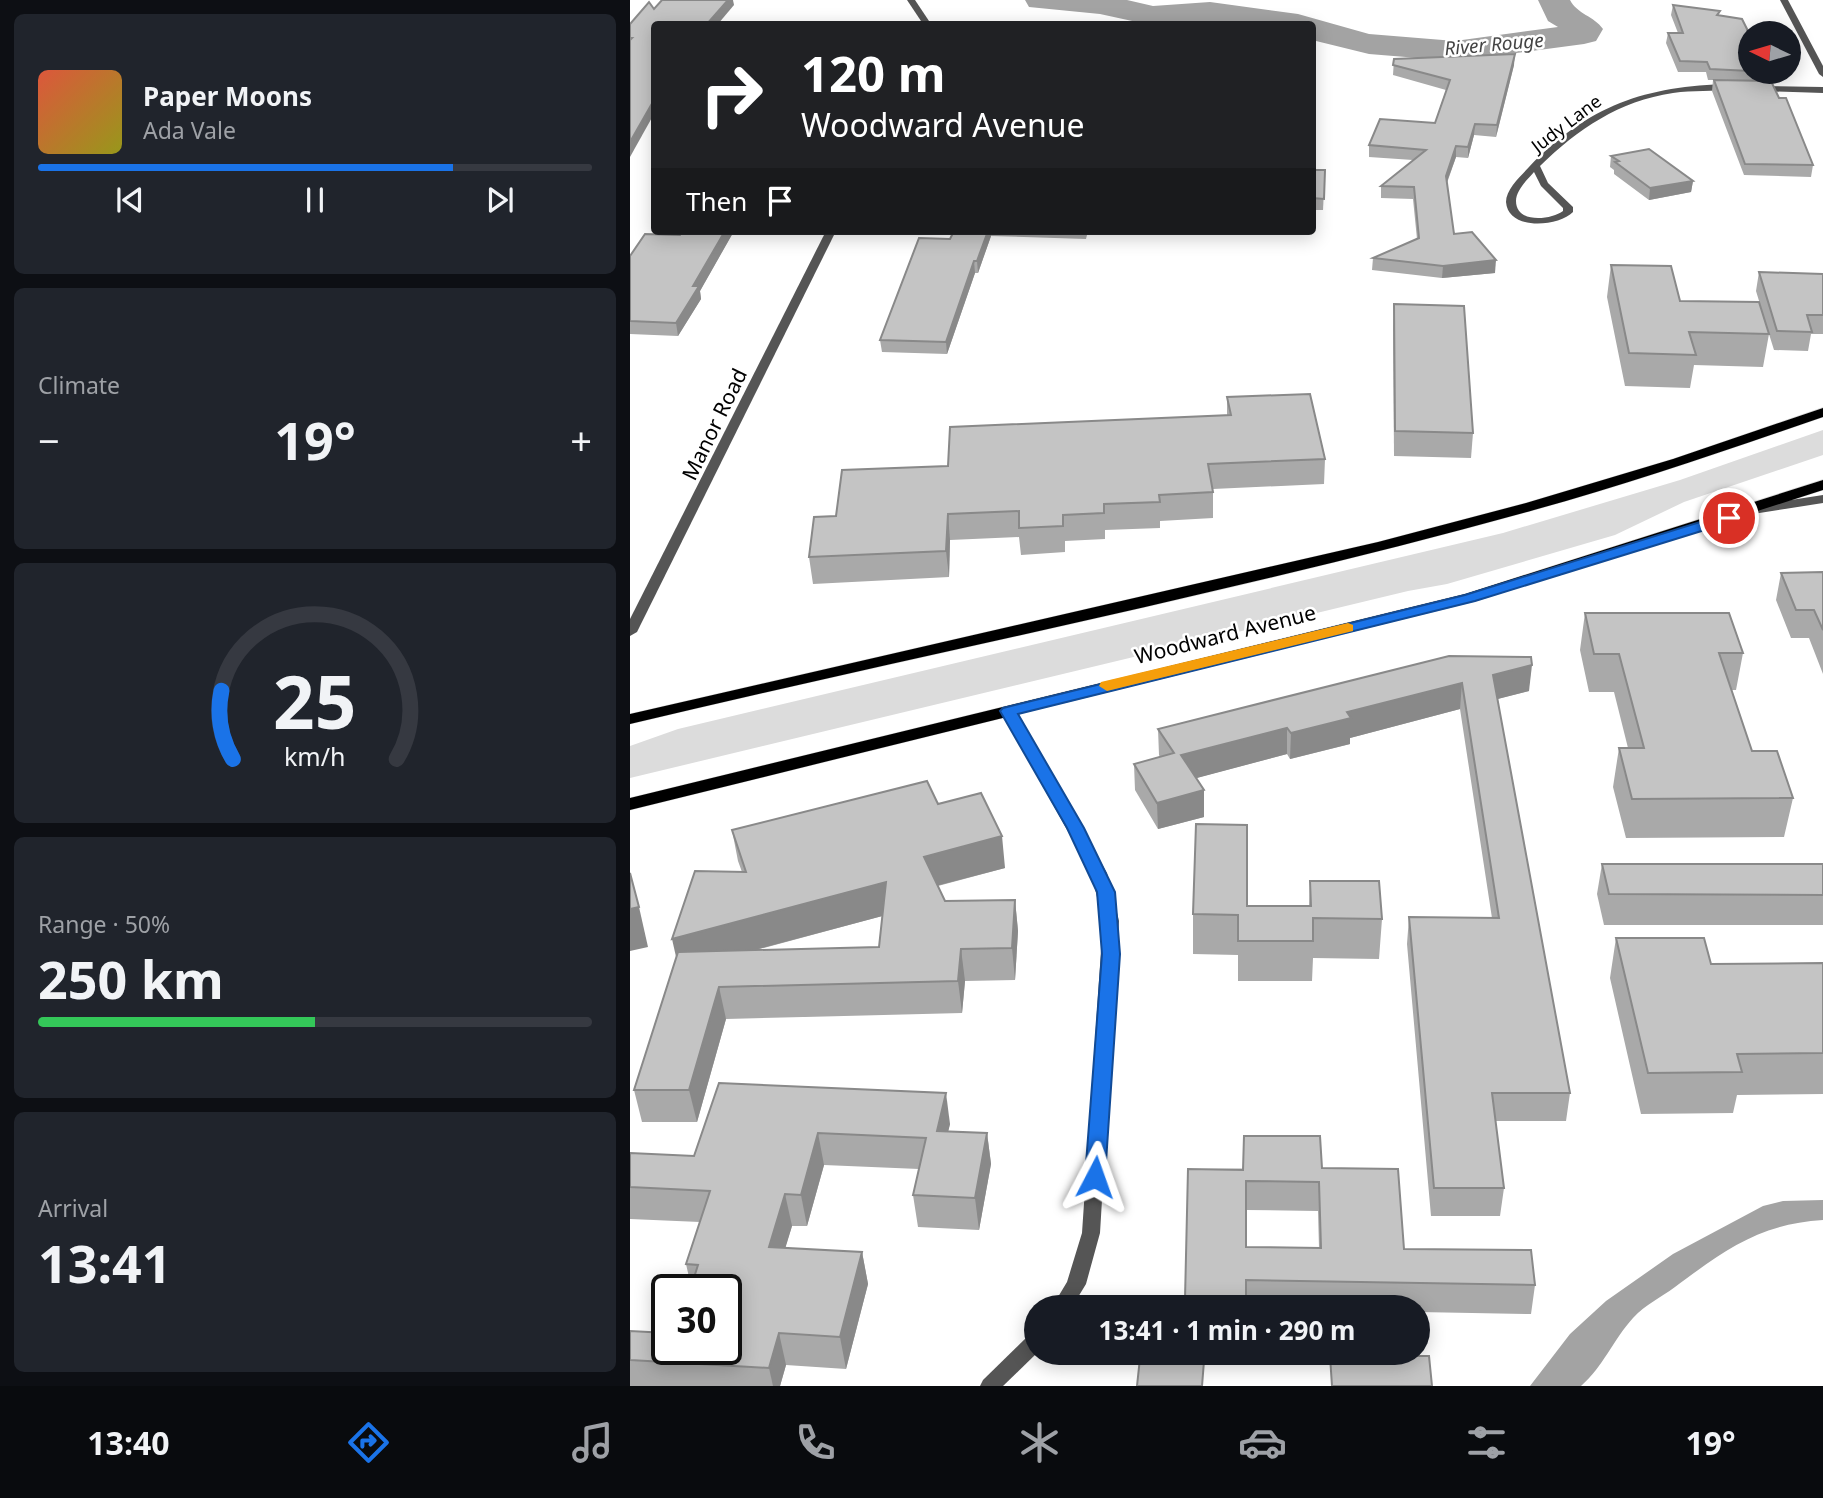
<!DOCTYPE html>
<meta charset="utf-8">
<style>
body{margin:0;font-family:"Noto Sans",sans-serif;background:#20242c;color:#f1f3f6;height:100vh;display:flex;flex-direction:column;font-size:26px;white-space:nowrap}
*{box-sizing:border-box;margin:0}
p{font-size:23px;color:#9ea1a6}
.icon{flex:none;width:38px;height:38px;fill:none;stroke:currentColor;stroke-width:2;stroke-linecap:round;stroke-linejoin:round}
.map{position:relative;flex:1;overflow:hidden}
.panel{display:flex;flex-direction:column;gap:14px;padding:14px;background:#0d0f14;width:630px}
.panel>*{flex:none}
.top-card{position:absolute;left:21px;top:21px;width:665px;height:214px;border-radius:7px;box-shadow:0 4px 18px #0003;background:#202124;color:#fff;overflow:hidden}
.needle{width:46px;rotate:275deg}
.tools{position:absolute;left:1108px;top:21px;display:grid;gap:14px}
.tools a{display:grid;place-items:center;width:63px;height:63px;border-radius:50%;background:#171b24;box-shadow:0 4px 18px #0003;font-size:35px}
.speed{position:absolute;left:21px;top:1274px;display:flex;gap:14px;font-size:35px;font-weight:700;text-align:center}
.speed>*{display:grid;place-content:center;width:91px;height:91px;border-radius:50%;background:#171b24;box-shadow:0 4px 18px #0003;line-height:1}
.speed .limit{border:4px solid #111;border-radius:10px;background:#fff;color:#111}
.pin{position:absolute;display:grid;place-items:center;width:60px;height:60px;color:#fff;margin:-30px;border:4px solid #fff;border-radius:50%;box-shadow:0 2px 7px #0007}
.me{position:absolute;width:77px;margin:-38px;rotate:4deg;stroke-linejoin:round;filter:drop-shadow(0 0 5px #0008)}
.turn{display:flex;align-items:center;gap:24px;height:147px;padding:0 35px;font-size:32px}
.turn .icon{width:91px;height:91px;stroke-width:2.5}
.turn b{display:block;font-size:49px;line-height:60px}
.then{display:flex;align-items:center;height:66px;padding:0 35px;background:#0003;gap:14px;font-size:26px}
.big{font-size:52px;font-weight:700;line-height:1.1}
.panel .widget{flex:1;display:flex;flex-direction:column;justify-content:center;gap:10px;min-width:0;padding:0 24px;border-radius:10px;background:#20242c}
.panel .dial{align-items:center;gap:0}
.dial svg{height:182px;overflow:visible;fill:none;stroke:#363941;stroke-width:7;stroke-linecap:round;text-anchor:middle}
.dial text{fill:#f1f3f6;stroke:none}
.song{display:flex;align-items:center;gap:21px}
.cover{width:84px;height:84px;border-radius:10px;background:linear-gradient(135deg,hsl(10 70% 55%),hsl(60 70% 35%))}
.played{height:7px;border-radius:4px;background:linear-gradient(90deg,#1a73e8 75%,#363941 75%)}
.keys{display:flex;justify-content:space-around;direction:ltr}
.heat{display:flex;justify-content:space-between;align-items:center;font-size:38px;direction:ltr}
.charge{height:10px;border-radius:5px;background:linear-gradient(90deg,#34c759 50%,#363941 0)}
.trip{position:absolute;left:394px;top:1295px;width:406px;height:70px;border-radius:35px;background:#171b24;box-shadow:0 4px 18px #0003;font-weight:700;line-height:70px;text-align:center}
.menu{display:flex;height:112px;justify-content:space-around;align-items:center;background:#090b0e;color:#9ea1a6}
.menu .icon{width:49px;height:49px}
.menu .selected{color:#1a73e8}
.menu b{font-size:32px;color:#f1f3f6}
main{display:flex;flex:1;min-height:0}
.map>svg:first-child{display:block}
</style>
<main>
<section class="panel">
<div class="widget">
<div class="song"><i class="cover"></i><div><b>Paper Moons</b><p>Ada Vale</p></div></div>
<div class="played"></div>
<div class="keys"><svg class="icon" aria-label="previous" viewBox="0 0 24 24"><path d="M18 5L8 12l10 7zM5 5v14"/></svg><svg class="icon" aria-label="pause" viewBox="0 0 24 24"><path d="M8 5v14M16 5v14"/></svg><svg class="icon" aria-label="next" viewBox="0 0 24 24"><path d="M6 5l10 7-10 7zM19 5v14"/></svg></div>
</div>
<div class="widget"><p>Climate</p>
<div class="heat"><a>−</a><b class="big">19°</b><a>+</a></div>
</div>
<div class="widget dial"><svg viewBox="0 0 100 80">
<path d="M14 69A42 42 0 1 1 86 69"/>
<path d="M14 69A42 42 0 0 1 9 39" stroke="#1a73e8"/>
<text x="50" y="56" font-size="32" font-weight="700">25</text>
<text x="50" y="72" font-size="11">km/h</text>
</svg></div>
<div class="widget"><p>Range · 50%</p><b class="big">250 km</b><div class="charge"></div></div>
<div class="widget"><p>Arrival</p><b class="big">13:41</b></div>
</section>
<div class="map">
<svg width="1193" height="1386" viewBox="0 0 1193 1386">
<rect width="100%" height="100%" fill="#fff"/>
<polygon fill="#dcdcdc" points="1193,430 1193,455 1054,502 985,535 817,584 778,591 0,778 0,746 48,729 873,533 1050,480"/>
<path fill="#a3a3a3" d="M1193,1200V1220C1129,1224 1095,1250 1045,1287C1030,1298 1016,1304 1003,1318C983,1340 973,1367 951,1386H900L940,1334L976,1301L1043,1254L1133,1206L1153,1201Z"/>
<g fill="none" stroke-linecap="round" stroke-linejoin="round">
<path fill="#a3a3a3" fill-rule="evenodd" d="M395,0H497L523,6L580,2L668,14L739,34L825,41L928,27L918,21L908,0H940C947,14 964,16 973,29L966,41L954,44L825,61L739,54L682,40V24L580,22L516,24L470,14L399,7Z"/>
<defs>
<g id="primary">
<path d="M1193,408V417C1097,450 1002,483 904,510C606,593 301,652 0,724V714L748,542L896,503L1043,459Z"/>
<polygon points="1193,480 1193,490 846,601 0,810 0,798 835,594"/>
</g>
</defs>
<use href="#primary" stroke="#dbdbdb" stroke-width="1"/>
<g fill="#555" fill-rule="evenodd">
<polygon points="277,0 285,0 301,24 293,24"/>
<polygon points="1150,0 1158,0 1193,66 1193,77 1189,74"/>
<path d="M1100,84L1104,87L1103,89C1083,92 1063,90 1043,93C989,101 948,129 910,166L918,183L943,207V212C928,227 878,231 876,202C876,189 891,176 899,167C959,105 1015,86 1100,84ZM904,172L911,186L933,208V211C921,220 886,224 886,201C886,190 897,180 904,172Z"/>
<polygon points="1125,86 1193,87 1193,93 1128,91 1125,90"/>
<polygon points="196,231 206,231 7,632 0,636 0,619"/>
<polygon points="378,707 385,711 477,873 489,921 470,1233 456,1284 442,1307 422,1307 437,1282 452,1233 473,921 461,873 371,711"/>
<polygon points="406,1333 407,1353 373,1386 350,1386 353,1380 399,1335"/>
</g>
<polygon fill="#555" fill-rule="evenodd" points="1193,495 1193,503 1123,514 1117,510 1123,506"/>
<use href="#primary" fill="#000" fill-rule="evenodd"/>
</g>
<g fill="#a9a9a9" fill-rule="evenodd">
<polygon points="1043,5 1090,11 1089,15 1120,35 1120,72 1136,72 1135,81 1149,98 1183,165 1181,177 1114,175 1082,91 1083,80 1078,80 1076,72 1048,72 1036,43 1038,33 1048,33 1041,15"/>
<polygon points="764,59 884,65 866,137 844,135 838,158 826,157 817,183 824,234 865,273 812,278 742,270 743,258 787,239 783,199 751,198 751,186 783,160 739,157 739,145 805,123 816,90 763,75"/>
<polygon points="981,156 1063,181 1061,192 1019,200 984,174 984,170 980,167"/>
<polygon points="682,170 695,170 693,210 682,210"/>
<polygon points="52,231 109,231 104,231 70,291 71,299 48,336 0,334 0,256 50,235"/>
<polygon points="324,231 458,231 456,239 361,236 348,273 345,273 317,354 252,352 250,340 320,239"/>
<polygon points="981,265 1050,301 1133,314 1126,291 1129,272 1193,274 1193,334 1181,334 1178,351 1144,350 1139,334 1133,367 1064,365 1060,388 995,386 977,297"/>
<polygon points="764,304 843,433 841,458 764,456 763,328"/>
<polygon points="597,397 695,459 694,484 583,489 583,518 530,521 530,528 475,530 475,539 435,541 435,552 391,555 389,537 320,540 319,577 183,584 179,557 206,516 318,466 597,415"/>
<polygon points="1193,572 1193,674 1179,638 1161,638 1146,600 1151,573"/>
<polygon points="955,613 1113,653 1106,690 1102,690 1122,751 1163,798 1154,837 996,838 983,787 989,748 998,748 984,692 959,692 950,650"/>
<polygon points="819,656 899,691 867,699 940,1093 936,1121 865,1121 874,1188 870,1216 801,1216 777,944 779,917 862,918 830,709 720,738 720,744 660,759 657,754 566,778 574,817 528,829 505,790 504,764 530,757 529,755 528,729"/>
<path d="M308,804L375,868L308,886L315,901L385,900L388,931L385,980L335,981L332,1013L96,1019L67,1122H12L4,1090L112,872L108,861L102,830ZM252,916L249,947L126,950Z"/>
<polygon points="972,864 1193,864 1193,925 974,925 967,894"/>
<polygon points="680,881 752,919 749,959 683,958 682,981 608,981 608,955 563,954 563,914 617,906 679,906"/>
<polygon points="986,938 1081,964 1193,963 1193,1094 1107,1095 1103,1113 1011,1114 980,978"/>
<polygon points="89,1083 320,1124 318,1131 357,1133 361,1164 349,1230 288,1227 283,1195 289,1169 194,1165 177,1226 162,1226 155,1248 232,1252 238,1284 216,1369 156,1365 150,1386 0,1386 0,1331 96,1349 61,1286 56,1264 70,1222 0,1219 0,1153 64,1156"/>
<path d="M692,1168L774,1249L905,1285L901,1314L788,1312V1307H555L558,1169ZM616,1210L688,1211L689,1248L616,1247Z"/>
</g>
<g fill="#898989">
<polygon points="98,0 103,0 104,5 88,24 77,24"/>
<polygon points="885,54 884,65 866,137 867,125"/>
<polygon points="24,100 24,114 0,157 0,142"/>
<polygon points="845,124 844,135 838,158 838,147"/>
<polygon points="826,146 826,157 815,187 816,176"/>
<polygon points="1063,181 1061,192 1019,200 1020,188"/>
<polygon points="95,231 104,231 70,291 71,299 48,336 46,323 63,286"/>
<polygon points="358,231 361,231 361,236 348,273 347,261"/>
<polygon points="866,260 865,273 812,278 813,266"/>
<polygon points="344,261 345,273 317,354 316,342"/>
<polygon points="318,514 320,540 319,577 316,551"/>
<polygon points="902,665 899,691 860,701 863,675"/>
<polygon points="832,683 830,709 720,738 720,744 660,759 661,733 717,712"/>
<polygon points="657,728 657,754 552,782 551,755"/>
<polygon points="574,790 574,817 528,829 527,803"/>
<polygon points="372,836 375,868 298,888 294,857"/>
<polygon points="256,882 260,914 49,970 42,939"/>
<polygon points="385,900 388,931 385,980 382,948"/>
<polygon points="9,907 18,947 0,951 0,909"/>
<polygon points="331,949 335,981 332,1013 328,981"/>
<polygon points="89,987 96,1019 67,1122 59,1090"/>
<polygon points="316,1093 320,1124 311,1162 307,1131"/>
<polygon points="188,1133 194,1165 177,1226 171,1195"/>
<polygon points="357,1133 361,1164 349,1230 345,1198"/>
<polygon points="155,1194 162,1226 146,1279 139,1247"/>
<polygon points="232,1252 238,1284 216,1369 210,1337"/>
<polygon points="149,1333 156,1365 150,1386 143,1386 139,1368"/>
</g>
<g fill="#c4c4c4" stroke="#898989" stroke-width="2" fill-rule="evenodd">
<polygon points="32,0 98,0 77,24 24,24 24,100 0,142 0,40 2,38 0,38 0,24 19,2 24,9"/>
<polygon points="1043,5 1090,11 1087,15 1112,19 1120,35 1120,71 1080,69 1077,62 1050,61 1038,33 1053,33"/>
<polygon points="885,54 867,125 845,124 838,147 826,146 816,176 824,234 842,232 866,260 813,266 743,258 789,238 784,187 751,186 796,150 739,145 750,119 805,123 820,80 763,65 764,59"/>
<polygon points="1084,80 1141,81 1149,98 1156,98 1183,165 1115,164"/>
<polygon points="1019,149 1063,181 1020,188 985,162 989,161 981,156"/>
<polygon points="682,170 695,170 694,199 682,198"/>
<polygon points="52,231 95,231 63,286 69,286 46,323 0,321 0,256 15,234 50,235"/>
<polygon points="324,231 358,231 347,261 344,261 316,342 250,340 289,238 320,239"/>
<polygon points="981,265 1041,266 1050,301 1129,302 1139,334 1059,332 1066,355 999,353"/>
<polygon points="1129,272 1193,274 1193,315 1177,315 1182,332 1147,331"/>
<polygon points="764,304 834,306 843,433 765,431"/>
<polygon points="680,394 695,459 578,464 583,492 529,495 530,502 474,504 474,513 433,515 433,526 389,528 389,511 318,514 316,551 179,557 184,517 206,516 212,470 318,466 320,427 601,415 597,397"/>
<polygon points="1193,572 1193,630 1184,610 1166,610 1151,573"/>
<polygon points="955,613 1099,613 1113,653 1089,653 1122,751 1147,751 1163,798 1002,799 989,748 1014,748 989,654 964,654"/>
<polygon points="819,656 901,657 902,665 863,675 940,1093 862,1093 874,1188 804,1188 779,917 869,918 832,683 717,712 721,718 661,733 657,728 551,755 574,790 527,803 504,764 544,753 528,729"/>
<polygon points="297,781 308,804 351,793 372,836 294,857 315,901 385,900 382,948 331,949 328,981 89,987 59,1090 4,1090 48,952 249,947 256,882 42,939 65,871 116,872 102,830"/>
<polygon points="566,824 617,825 617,906 681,906 680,881 749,881 752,919 683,918 683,941 608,941 608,915 563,914"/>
<polygon points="972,864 1193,864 1193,895 979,894"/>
<polygon points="0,873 9,907 0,909"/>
<polygon points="986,938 1074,938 1081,964 1193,963 1193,1053 1107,1054 1112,1072 1018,1073"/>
<polygon points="89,1083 316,1093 307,1131 357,1133 345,1198 283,1195 296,1138 188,1133 171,1195 155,1194 139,1247 232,1252 210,1337 149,1333 139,1368 0,1360 0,1331 37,1333 37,1349 96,1349 96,1290 60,1290 68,1265 56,1264 80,1191 0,1187 0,1153 64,1156"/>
<path d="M614,1136H690L692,1168L768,1169L774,1249L901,1250L905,1285L616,1280V1299H555L558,1169L613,1170ZM616,1181L689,1182L691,1248L616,1247Z"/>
<polygon points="700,1356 799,1356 802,1386 702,1386"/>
<polygon points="510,1358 574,1361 572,1386 507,1386"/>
</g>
<polygon fill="#1a73e8" stroke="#114b97" stroke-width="2" points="1099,513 1104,515 1104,521 845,601 388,714 454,828 485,892 490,954 475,1177 472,1183 458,1183 455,1177 472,954 467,892 437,828 370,711 373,708 835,595"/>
<polygon fill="#f59e0b" points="718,623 723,625 723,631 477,691 469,686 471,682"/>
<g text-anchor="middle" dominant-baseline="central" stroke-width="5" stroke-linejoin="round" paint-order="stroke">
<g font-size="18" fill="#000" stroke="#fff">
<text transform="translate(936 123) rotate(-37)">Judy Lane</text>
</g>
<g font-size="19" font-style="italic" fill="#444" stroke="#fff">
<text transform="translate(864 44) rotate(-5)">River Rouge</text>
</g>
<g font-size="21" fill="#000" stroke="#fff">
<text transform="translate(84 424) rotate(-64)">Manor Road</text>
<text transform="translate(595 634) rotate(-14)">Woodward Avenue</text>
</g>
</g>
</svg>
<div class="tools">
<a><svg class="needle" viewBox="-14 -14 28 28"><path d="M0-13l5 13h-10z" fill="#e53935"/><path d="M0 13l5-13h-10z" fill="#9ea1a6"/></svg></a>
</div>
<div class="speed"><div class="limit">30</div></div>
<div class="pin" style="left:1099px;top:518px;background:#d93025"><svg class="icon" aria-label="arrive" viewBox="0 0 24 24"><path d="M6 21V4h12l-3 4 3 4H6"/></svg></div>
<svg class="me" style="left:465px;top:1177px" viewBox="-20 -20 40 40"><path d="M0-17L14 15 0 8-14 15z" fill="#1a73e8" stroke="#fff" stroke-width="4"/></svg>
<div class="trip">13:41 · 1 min · 290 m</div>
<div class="top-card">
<div class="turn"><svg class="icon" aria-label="right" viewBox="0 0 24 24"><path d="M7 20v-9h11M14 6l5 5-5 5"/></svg><div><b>120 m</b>Woodward Avenue</div></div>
<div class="then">Then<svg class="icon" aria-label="arrive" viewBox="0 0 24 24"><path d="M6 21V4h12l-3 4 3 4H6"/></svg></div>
</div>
</div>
</main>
<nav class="menu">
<b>13:40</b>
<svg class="icon selected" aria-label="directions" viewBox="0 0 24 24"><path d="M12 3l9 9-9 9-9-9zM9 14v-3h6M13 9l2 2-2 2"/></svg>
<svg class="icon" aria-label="music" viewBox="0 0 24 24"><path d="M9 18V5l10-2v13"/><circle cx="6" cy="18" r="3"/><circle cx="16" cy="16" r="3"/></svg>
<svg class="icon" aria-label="phone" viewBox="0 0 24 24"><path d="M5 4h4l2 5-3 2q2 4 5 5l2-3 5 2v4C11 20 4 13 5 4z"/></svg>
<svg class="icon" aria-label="climate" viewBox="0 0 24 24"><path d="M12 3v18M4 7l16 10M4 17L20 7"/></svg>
<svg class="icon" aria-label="car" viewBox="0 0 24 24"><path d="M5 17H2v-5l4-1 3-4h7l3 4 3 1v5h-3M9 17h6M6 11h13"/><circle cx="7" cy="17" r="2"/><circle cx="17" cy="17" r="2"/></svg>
<svg class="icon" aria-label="filters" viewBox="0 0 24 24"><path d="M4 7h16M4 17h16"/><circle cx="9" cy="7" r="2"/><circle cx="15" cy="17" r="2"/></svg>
<b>19°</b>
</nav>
